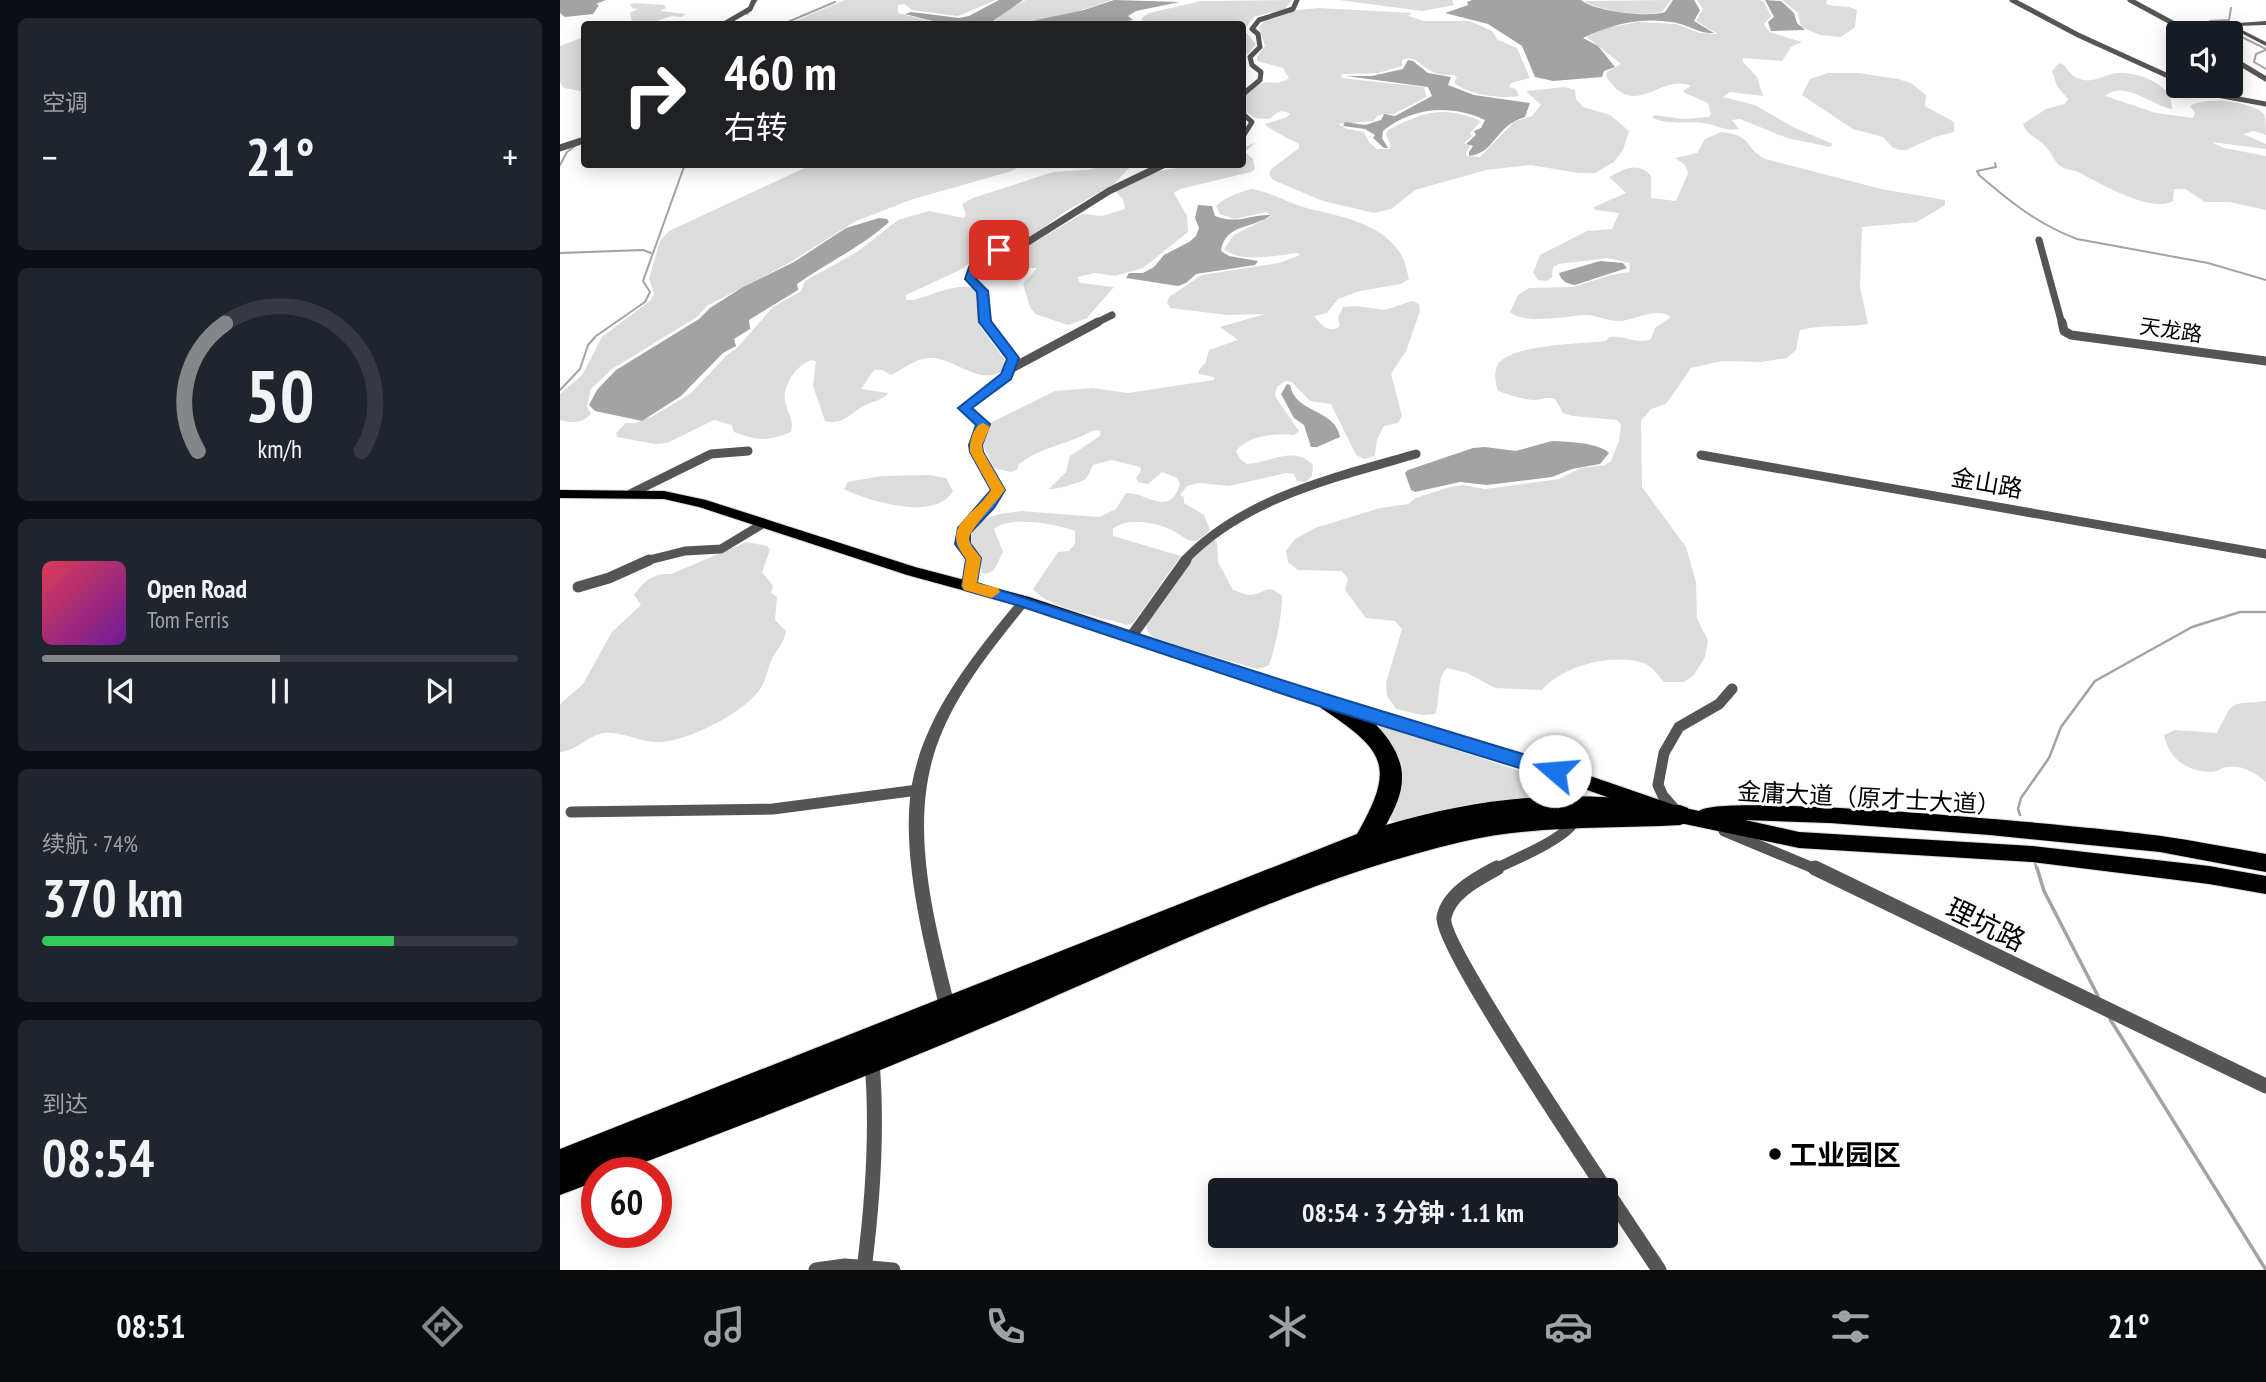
<!DOCTYPE html>
<html lang="zh">
<meta charset="utf-8">
<style>
body{margin:0;font-family:"PT Sans Narrow","Noto Sans SC",sans-serif;background:#20242c;color:#f1f3f6;height:100vh;display:flex;flex-direction:column;font-size:26px;white-space:nowrap}
*{box-sizing:border-box;margin:0}
p{font-size:23px;color:#9ea1a6}
.icon{flex:none;width:38px;height:38px;fill:none;stroke:currentColor;stroke-width:2;stroke-linecap:round;stroke-linejoin:round}
.map{position:relative;flex:1;overflow:hidden}
.panel{display:flex;flex-direction:column;gap:18px;padding:18px;background:#0d0f14;width:560px}
.panel>*{flex:none}
.hud{position:absolute;left:21px;top:21px;width:665px;height:147px;border-radius:7px;box-shadow:0 4px 18px #0003;background:#202124;color:#fff;overflow:hidden}
.fabs{position:absolute;left:1606px;top:21px;display:grid;gap:14px}
.fabs a{display:grid;place-items:center;width:77px;height:77px;border-radius:7px;background:#171b24;box-shadow:0 4px 18px #0003;font-size:35px}
.speed{position:absolute;left:21px;top:1157px;display:flex;gap:14px;font-size:35px;font-weight:700;text-align:center}
.speed>*{display:grid;place-content:center;width:91px;height:91px;border-radius:50%;background:#171b24;box-shadow:0 4px 18px #0003;line-height:1}
.speed .limit{border:10px solid #d22;background:#fff;color:#111}
.pin{position:absolute;display:grid;place-items:center;width:60px;height:60px;color:#fff;margin:-30px;border-radius:14px;box-shadow:0 4px 10px #0006}
.me{position:absolute;width:77px;margin:-38px;rotate:288deg;stroke-linejoin:round;filter:drop-shadow(0 0 5px #0008)}
.turn{display:flex;align-items:center;gap:24px;height:147px;padding:0 28px;font-size:32px}
.turn .icon{width:91px;height:91px;stroke-width:2.5}
.turn b{display:block;font-size:49px;line-height:60px}
.big{font-size:52px;font-weight:700;line-height:1.1}
.panel .card{flex:1;display:flex;flex-direction:column;justify-content:center;gap:10px;min-width:0;padding:0 24px;border-radius:10px;background:#20242c}
.panel .dial{align-items:center;gap:0}
.dial svg{height:182px;overflow:visible;fill:none;stroke:#363941;stroke-width:7;stroke-linecap:round;text-anchor:middle}
.dial text{fill:#f1f3f6;stroke:none}
.song{display:flex;align-items:center;gap:21px}
.cover{width:84px;height:84px;border-radius:10px;background:linear-gradient(135deg,hsl(350 70% 55%),hsl(280 70% 35%))}
.played{height:7px;border-radius:4px;background:linear-gradient(90deg,#858687 50%,#363941 50%)}
.keys{display:flex;justify-content:space-around;direction:ltr}
.heat{display:flex;justify-content:space-between;align-items:center;font-size:38px;direction:ltr}
.charge{height:10px;border-radius:5px;background:linear-gradient(90deg,#34c759 74%,#363941 0)}
.trip{position:absolute;left:648px;top:1178px;width:410px;height:70px;border-radius:7px;background:#171b24;box-shadow:0 4px 18px #0003;font-weight:700;line-height:70px;text-align:center}
.tab-bar{display:flex;height:112px;justify-content:space-around;align-items:center;background:#090b0e;color:#9ea1a6}
.tab-bar .icon{width:49px;height:49px}
.tab-bar .current{color:#858687}
.tab-bar b{font-size:32px;color:#f1f3f6}
main{display:flex;flex:1;min-height:0}
.map>svg:first-child{display:block}
</style>
<main>
<section class="panel">
<div class="card"><p>空调</p>
<div class="heat"><a>−</a><b class="big">21°</b><a>+</a></div>
</div>
<div class="card dial"><svg viewBox="0 0 100 80">
<path d="M14 69A42 42 0 1 1 86 69"/>
<path d="M14 69A42 42 0 0 1 26 13" stroke="#858687"/>
<text x="50" y="56" font-size="32" font-weight="700">50</text>
<text x="50" y="72" font-size="11">km/h</text>
</svg></div>
<div class="card">
<div class="song"><i class="cover"></i><div><b>Open Road</b><p>Tom Ferris</p></div></div>
<div class="played"></div>
<div class="keys"><svg class="icon" aria-label="previous" viewBox="0 0 24 24"><path d="M18 5L8 12l10 7zM5 5v14"/></svg><svg class="icon" aria-label="pause" viewBox="0 0 24 24"><path d="M8 5v14M16 5v14"/></svg><svg class="icon" aria-label="next" viewBox="0 0 24 24"><path d="M6 5l10 7-10 7zM19 5v14"/></svg></div>
</div>
<div class="card"><p>续航 · 74%</p><b class="big">370 km</b><div class="charge"></div></div>
<div class="card"><p>到达</p><b class="big">08:54</b></div>
</section>
<div class="map">
<svg width="1706" height="1270" viewBox="0 0 1706 1270">
<rect width="100%" height="100%" fill="#fff"/>
<g fill="#dcdcdc">
<polygon points="285,0 436,0 398,16 352,10 344,4 338,5 338,13 381,24 228,24"/>
<path d="M466,0H551C523,11 461,28 432,24L449,8Z"/>
<polygon points="732,0 725,9 694,17 684,30 696,44 688,54 683,54 682,24 559,24 583,23 582,18 589,13 641,1"/>
<polygon points="779,0 892,0 894,5 862,11"/>
<path d="M1111,0L1102,12C1084,17 1038,11 1024,1Z"/>
<path d="M1137,0H1200L1204,2L1211,16L1204,24L1209,32L1242,42L1231,47L1222,61L1183,58L1182,61L1197,77L1203,96L1170,92L1163,97L1195,105L1235,128L1273,144L1270,147L1227,138L1180,119L1172,120L1179,129C1165,132 1156,124 1142,123C1123,121 1109,125 1092,118L1094,115L1123,119L1149,117L1151,114L1148,103L1125,93L1123,91L1131,86C1100,72 1075,122 1046,76L1047,72L1061,64L1027,37L1046,28L1078,22L1116,24L1140,33L1158,34L1136,21L1143,9Z"/>
<path d="M1222,0H1267L1266,4C1277,8 1286,4 1297,10L1295,27L1281,37L1260,35L1241,27L1238,13Z"/>
<polygon points="75,3 104,5 106,8 100,11 126,14 121,17 112,16 93,22 102,24 47,24 72,21 70,13 78,9 72,8 70,4"/>
<path d="M759,8L852,13L848,16L864,21H910L932,31L938,40L957,48L970,78L951,83L949,87L956,89L959,96C939,99 910,95 894,83L897,77L894,75C888,75 881,75 875,73C862,69 857,54 842,60V66L818,73L782,74L781,78L864,87L866,97L834,114L819,115L813,121L778,124L787,129L804,132L809,142L817,149H829L831,146L826,134L828,130C863,112 883,105 921,121L910,133L912,136L904,143L910,146L906,153L907,156L920,157L954,122L972,116L981,105L966,91L1005,87L1015,90L1016,99L1023,107L1050,115L1069,131L1063,150L1054,162L1035,173H1018L971,165L926,170L855,190L831,209L814,213L763,201L713,180L709,174L711,169L739,148V144C731,140 708,129 705,124L727,117L730,114C719,107 716,115 709,119L695,118L683,110V97C688,93 695,86 702,83C713,80 716,87 729,78L723,68L697,61V57L705,46L699,27C712,10 739,10 759,8Z"/>
<polygon points="24,37 24,92 4,88 0,82 0,46"/>
<path d="M1499,63L1504,65C1509,71 1511,77 1520,79C1534,84 1545,74 1558,73C1581,72 1613,85 1612,109C1593,106 1563,79 1545,96L1596,113L1633,118L1635,113L1630,106C1644,96 1692,101 1704,114C1706,118 1706,129 1706,135L1694,131L1683,134L1706,144V149L1651,142L1664,148L1706,156V210L1669,202H1645L1625,189H1614L1613,201C1591,214 1538,182 1518,172C1513,170 1507,170 1502,167C1493,162 1493,154 1486,147C1478,138 1467,136 1463,124L1486,109L1505,104L1508,99L1497,86L1492,71Z"/>
<polygon points="1268,73 1298,73 1338,79 1351,83 1366,95 1365,106 1394,122 1394,132 1375,137 1346,150 1339,150 1332,147 1323,137 1293,129 1242,95 1250,79"/>
<path d="M1161,132C1196,136 1182,148 1206,159L1321,189L1385,200V205L1357,222L1302,227L1300,287L1308,324C1285,328 1263,324 1240,330L1236,350L1227,358L1201,362L1162,361L1131,368L1106,404L1091,409L1081,421L1082,487L1126,547L1136,582L1137,619L1148,640L1145,657L1134,675L1124,682H1104C1099,676 1092,666 1084,663C1053,653 1003,665 982,690L935,688L907,673L887,668C876,679 881,699 875,714L862,715L836,709L827,696L826,683L842,629L835,621L806,618L785,590L788,579L782,571L738,570L728,562L726,551L735,539L755,528L820,508L848,504L856,498L890,487L903,485L925,489L999,479L1021,468L1045,465L1051,461L1059,441L1061,424L1057,420L1013,416L1003,413L995,399C986,396 982,400 973,400C962,399 949,395 938,391C936,384 933,371 938,364C953,344 1021,344 1046,341L1050,337C1065,335 1077,345 1091,339L1095,328L1111,317C1096,306 1075,321 1058,321C1047,321 1037,315 1026,315C1007,316 964,325 950,312L958,295L969,288L1013,287L1051,275L1069,272L1070,263L1048,258L999,264L993,267L992,277L987,281L978,280L973,273L980,255L1027,231L1052,229L1059,213L1035,210L1034,207L1066,193L1049,177C1064,169 1078,161 1091,176V198L1116,201L1128,173L1125,165L1115,158L1137,153L1145,139Z"/>
<path d="M696,142L685,152L693,159L695,169L691,172L620,189L614,193L627,216L628,232L583,268L555,276L535,273L517,277L520,283L554,287L527,318L508,325L475,314L470,307L463,284L477,268H459L441,278L423,270L424,259L463,249L522,214L542,216L565,209L563,199L556,192C595,164 637,165 682,164L683,148Z"/>
<path d="M251,165H463L452,171L350,200L294,222L229,263L147,306L137,317L52,369L31,389L27,406L31,414C22,424 12,423 0,420V394L22,375L42,337L91,300L94,293L89,279L100,241L109,231Z"/>
<path d="M507,165H589L569,168L554,184L506,211L465,241L424,250L402,269L346,295V300H353C372,296 402,279 418,291L420,326L444,359L446,368C422,389 397,359 372,358C356,357 344,369 331,375L322,370H314L301,389L328,393L326,396C318,401 308,403 300,408C288,416 282,425 265,421L253,386L256,361L251,360C236,365 220,389 226,405C229,416 234,420 231,432C210,441 196,441 174,432L172,425L154,420L107,443L95,444L57,437L56,433L66,423H76L93,416L130,394L167,355L178,347L213,307L241,291L245,281L297,252L338,220L369,211L404,218L406,214L402,204L413,198L493,172L537,169Z"/>
<path d="M692,189C710,192 726,202 743,207C776,216 820,221 840,253C845,260 847,271 849,279L841,284L800,291L778,299L767,313L754,316C761,324 769,335 780,326L778,317L783,307L796,306L825,310L852,301L859,304L860,311L846,351L831,374L842,416L838,423L824,426L817,439L815,456L804,459L796,455L771,404L750,401L732,382L725,381L717,387L715,396L739,431L734,435C715,433 689,435 676,451L680,459L687,464C710,463 733,445 753,465L752,476L746,482L737,481L734,474L726,473L669,486L639,483L627,486L620,495L624,497V503L644,515L650,530C630,552 626,535 607,528C594,522 564,518 553,529V536L621,556L573,623L567,625C543,617 487,608 473,589L498,552L509,551L515,544V531C497,524 450,515 434,529L443,552C437,562 436,576 422,573L418,553L407,537L412,526L421,520L440,514L461,511L539,517L556,509L566,493C587,492 609,519 620,484L617,478L602,472L588,484L578,482L576,478L581,471L580,467L552,460L533,465C530,470 529,477 524,480C516,484 499,489 489,489L506,472L510,456L540,436V431L534,430C510,444 479,447 458,465V469L451,472L434,468L422,443L427,426L432,422L495,391L532,388L568,393L654,380V377L639,374L638,371L646,362L649,350L678,340L660,327L705,314L667,315L610,308L607,302L609,297L642,275L719,263L740,255L738,253C717,255 681,264 664,249L674,235L712,216L706,212L675,219L660,214L656,206C664,198 681,191 692,189Z"/>
<path d="M369,475L386,478L393,491C376,522 308,501 284,489L288,482L321,476Z"/>
<path d="M654,539L657,542L658,562L673,590C678,591 685,595 690,595C706,594 705,582 722,596C723,609 715,654 708,666L697,669L595,639L588,632L586,623L628,562Z"/>
<path d="M187,542L207,546L210,550L202,572L213,586L211,593L217,597L215,620L226,631C223,646 218,647 212,659C208,667 207,676 203,684C191,710 130,740 102,742C83,744 63,731 44,733C28,735 17,751 0,752V704L23,684L52,632L81,605L74,595C85,580 93,573 111,574Z"/>
<path d="M1706,701V782C1696,773 1681,764 1666,767C1661,768 1657,772 1651,772C1626,771 1609,759 1604,735L1615,730L1657,733C1675,699 1667,705 1706,701Z"/>
<path d="M819,725L994,782L998,786L999,797L839,823L831,821C826,806 844,785 842,768C840,749 823,740 819,725Z"/>
</g>
<g fill="#a3a3a3">
<polygon points="0,0 46,0 36,4 39,5 33,14 5,17 0,13"/>
<polygon points="439,0 463,0 429,24 384,24 345,14 351,12 399,18 409,16"/>
<path d="M554,0L620,2L576,11L568,16L573,20C536,27 496,25 458,24L524,10Z"/>
<path d="M912,0H1021C1033,11 1088,18 1105,12L1113,0H1134L1140,10L1134,21L1154,33C1140,34 1130,26 1117,23C1083,16 1052,24 1023,38L1038,46L1055,67L1044,71L1042,77L993,81L975,77L962,46L928,24L885,13L908,5L907,2Z"/>
<polygon points="1205,0 1221,1 1234,13 1237,23 1245,30 1211,31 1208,22 1214,17"/>
<path d="M848,60L853,61L868,73L891,77L888,85L914,95L970,103L965,117C934,126 936,153 909,156V152L913,146L906,144L916,135L914,131L921,128L925,120C891,104 852,107 823,131L822,138L828,148H824L813,138L815,135L805,129L783,126L785,122L805,125L821,120L824,114L835,116L872,96L868,87L786,76H812L843,69Z"/>
<path d="M638,205L652,206L655,216C679,225 689,214 711,215C694,229 665,223 661,251L669,256L698,261L695,265L636,274L626,283L618,286L566,278L569,273H583L594,267L604,255L629,242L636,236L639,228L635,218Z"/>
<path d="M319,218L327,219L329,222C300,248 268,262 237,284L238,290L189,320L190,329L174,339L176,346L163,353L121,396L82,421L35,411L29,405L37,390L56,370L139,319L150,308L183,287L234,262L286,228Z"/>
<path d="M1040,261L1063,263L1067,268L1015,285C1007,284 1001,281 999,273Z"/>
<path d="M727,384L730,385C735,414 775,408 780,437L757,447H751L744,425L734,418L721,394Z"/>
<path d="M992,441C1007,442 1038,442 1049,453L1040,464L1012,469L992,477L927,485L900,482L855,492L851,490L845,473L848,470L913,448L925,447L956,451Z"/>
</g>
<g fill="none" stroke-linecap="round" stroke-linejoin="round">
<g stroke="#a3a3a3" stroke-width="2">
<polyline points="1671,8 1669,20 1650,21 1706,49"/>
<polyline points="187,14 197,0"/>
<polyline points="223,24 275,2"/>
<polyline points="1706,50 1696,54 1694,62 1706,69"/>
<path d="M1435,163L1436,167L1417,171L1419,175C1449,201 1479,225 1517,239L1648,263L1706,280"/>
<polyline points="0,165 7,152 15,146"/>
<polyline points="0,253 83,250 91,253"/>
<polyline points="0,390 20,369 28,345 36,336 85,302 90,292 83,281 125,164"/>
</g>
<g stroke="#a3a3a3" stroke-width="2.5">
<polyline points="1460,815 1458,809 1461,798 1489,758 1501,727 1535,681 1632,627 1680,612 1706,612"/>
<polyline points="1475,863 1477,870"/>
</g>
<g stroke="#a3a3a3" stroke-width="3.5">
<polyline points="1477,868 1484,891 1538,996"/>
<polyline points="1550,1019 1706,1270"/>
</g>
<defs>
<path id="primary" d="M0,490L104,491L146,500L355,567L469,597L768,696L975,757L1120,807L1139,811C1160,791 1548,828 1601,836C1636,841 1671,848 1706,854V872L1600,852L1430,835L1270,823L1185,820L1239,832L1472,846L1649,866L1706,876V894L1649,884L1472,862L1239,848L1120,823L974,771L768,709L461,606L347,575L139,507L104,499L0,498Z"/>
<path id="motorway" d="M768,694C800,704 843,742 842,778C842,795 834,810 826,825C911,800 993,790 1081,800L1091,807L1120,805L1128,808L1131,815L1128,822L1120,825C1047,829 972,825 901,842C752,877 613,945 473,1006C337,1065 198,1119 59,1172H37V1181L0,1195V1149L797,834C837,765 824,750 761,708L758,702L761,696Z"/>
</defs>
<use href="#primary" stroke="#dbdbdb" stroke-width="2"/>
<use href="#motorway" stroke="#dbdbdb" stroke-width="2"/>
<g stroke="#555" stroke-width="5">
<polyline points="1452,0 1518,35 1619,81"/>
<polyline points="1570,0 1631,33"/>
<polyline points="164,24 190,9 194,0"/>
<polyline points="1671,58 1706,79"/>
<polyline points="1631,86 1657,95 1706,104"/>
<polyline points="682,95 700,80 701,72 692,65 690,57 700,47 698,34 692,29 699,20 733,9 737,0"/>
<polyline points="682,113 692,122 682,138"/>
<polyline points="20,141 24,140"/>
</g>
<g stroke="#555" stroke-width="7">
<polyline points="0,148 24,140"/>
<polyline points="1479,240 1502,324"/>
<polyline points="427,324 422,291 410,279 417,258 463,245 549,191 605,164"/>
<polyline points="534,324 552,315"/>
</g>
<g stroke="#555" stroke-width="9">
<polyline points="1502,322 1504,331 1511,335 1706,361"/>
<polyline points="452,368 538,322"/>
<polyline points="1141,455 1706,554"/>
<polyline points="72,493 151,454 188,451"/>
<polyline points="85,561 125,551 161,549 204,523"/>
<path d="M413,561L414,558L402,544C405,521 426,509 438,490L416,452L423,424L405,408L447,376L453,358L425,322"/>
<path d="M624,561C683,498 776,477 856,454"/>
</g>
<g stroke="#555" stroke-width="11">
<polyline points="409,586 414,560"/>
<polyline points="18,587 49,578 89,560"/>
<polyline points="571,637 626,560"/>
<polyline points="11,812 213,809 358,790"/>
<polyline points="1119,814 1103,796 1098,785 1104,753 1119,727 1159,704 1172,689"/>
<polyline points="1164,831 1258,870"/>
<path d="M933,870C953,860 1003,840 1014,822C1020,810 1016,791 1015,778"/>
</g>
<g stroke="#555" stroke-width="15">
<path d="M937,868C917,879 889,893 884,917C878,945 1071,1227 1099,1270"/>
<polyline points="1255,868 1706,1086"/>
<polyline points="256,1270 285,1266 333,1270"/>
<path d="M304,1270C313,1200 318,1132 312,1062"/>
</g>
<g fill="#555" fill-rule="evenodd">
<polygon points="1706,21 1706,25 1674,26 1706,42 1706,46 1664,24"/>
<path d="M464,597L468,598L470,601L468,604C436,644 402,685 382,732C344,820 375,922 396,1010L394,1016L388,1018L382,1016L380,1010C364,943 340,853 352,784C365,712 415,653 460,598Z"/>
</g>
<use href="#primary" fill="#000" fill-rule="evenodd"/>
<use href="#motorway" fill="#000" fill-rule="evenodd"/>
</g>
<polygon fill="#1a73e8" stroke="#114b97" stroke-width="2" points="443,248 443,252 432,254 422,260 416,279 428,291 431,321 459,358 451,379 412,408 430,424 422,445 423,452 445,490 434,508 410,533 410,543 421,558 417,583 769,695 995,764 1002,766 1004,771 1002,777 995,779 768,709 460,606 404,590 402,586 406,559 395,544 398,528 431,490 410,452 409,445 416,425 398,408 441,374 447,359 419,322 417,292 405,279 413,256 426,249"/>
<path fill="#f59e0b" d="M423,423L430,427L422,445L423,452L445,490C437,502 409,530 409,539C410,546 417,552 421,558L417,583L438,588L440,592L432,598L404,590L402,586L406,559C379,525 414,517 431,490L410,452C409,443 413,426 423,423Z"/>
<circle fill="#000" stroke="#fff" stroke-width="2.5" cx="1215" cy="1154" r="7"/>
<g text-anchor="middle" dominant-baseline="central" stroke-width="6" stroke-linejoin="round" paint-order="stroke">
<g font-size="21" fill="#000" stroke="#fff">
<text transform="translate(1611 330) rotate(8)">天龙路</text>
</g>
<g font-size="24" fill="#000" stroke="#fff">
<text transform="translate(1427 483) rotate(10)">金山路</text>
<text transform="translate(1309 798) rotate(3)">金庸大道（原才士大道）</text>
</g>
<g font-size="28" fill="#000" stroke="#fff">
<text transform="translate(1426 924) rotate(26)">理坑路</text>
</g>
<g font-size="28" font-weight="bold" fill="#000" stroke="#fff" text-anchor="start">
<text x="1229" y="1154">工业园区</text>
</g>
</g>
</svg>
<div class="fabs">
<a><svg class="icon" aria-label="sound" viewBox="0 0 24 24"><path d="M4 9h4l5-4v14l-5-4H4zM17 9q2 3 0 6"/></svg></a>
</div>
<div class="speed"><div class="limit">60</div></div>
<div class="pin" style="left:439px;top:250px;background:#d93025"><svg class="icon" aria-label="arrive" viewBox="0 0 24 24"><path d="M6 21V4h12l-3 4 3 4H6"/></svg></div>
<svg class="me" style="left:995px;top:771px" viewBox="-20 -20 40 40"><circle r="19" fill="#fff"/><path d="M0-13L10 11 0 6-10 11z" fill="#1a73e8"/></svg>
<div class="trip">08:54 · 3 分钟 · 1.1 km</div>
<div class="hud">
<div class="turn"><svg class="icon" aria-label="right" viewBox="0 0 24 24"><path d="M7 20v-9h11M14 6l5 5-5 5"/></svg><div><b>460 m</b>右转</div></div>
</div>
</div>
</main>
<nav class="tab-bar">
<b>08:51</b>
<svg class="icon current" aria-label="directions" viewBox="0 0 24 24"><path d="M12 3l9 9-9 9-9-9zM9 14v-3h6M13 9l2 2-2 2"/></svg>
<svg class="icon" aria-label="music" viewBox="0 0 24 24"><path d="M9 18V5l10-2v13"/><circle cx="6" cy="18" r="3"/><circle cx="16" cy="16" r="3"/></svg>
<svg class="icon" aria-label="phone" viewBox="0 0 24 24"><path d="M5 4h4l2 5-3 2q2 4 5 5l2-3 5 2v4C11 20 4 13 5 4z"/></svg>
<svg class="icon" aria-label="climate" viewBox="0 0 24 24"><path d="M12 3v18M4 7l16 10M4 17L20 7"/></svg>
<svg class="icon" aria-label="car" viewBox="0 0 24 24"><path d="M5 17H2v-5l4-1 3-4h7l3 4 3 1v5h-3M9 17h6M6 11h13"/><circle cx="7" cy="17" r="2"/><circle cx="17" cy="17" r="2"/></svg>
<svg class="icon" aria-label="filters" viewBox="0 0 24 24"><path d="M4 7h16M4 17h16"/><circle cx="9" cy="7" r="2"/><circle cx="15" cy="17" r="2"/></svg>
<b>21°</b>
</nav>
